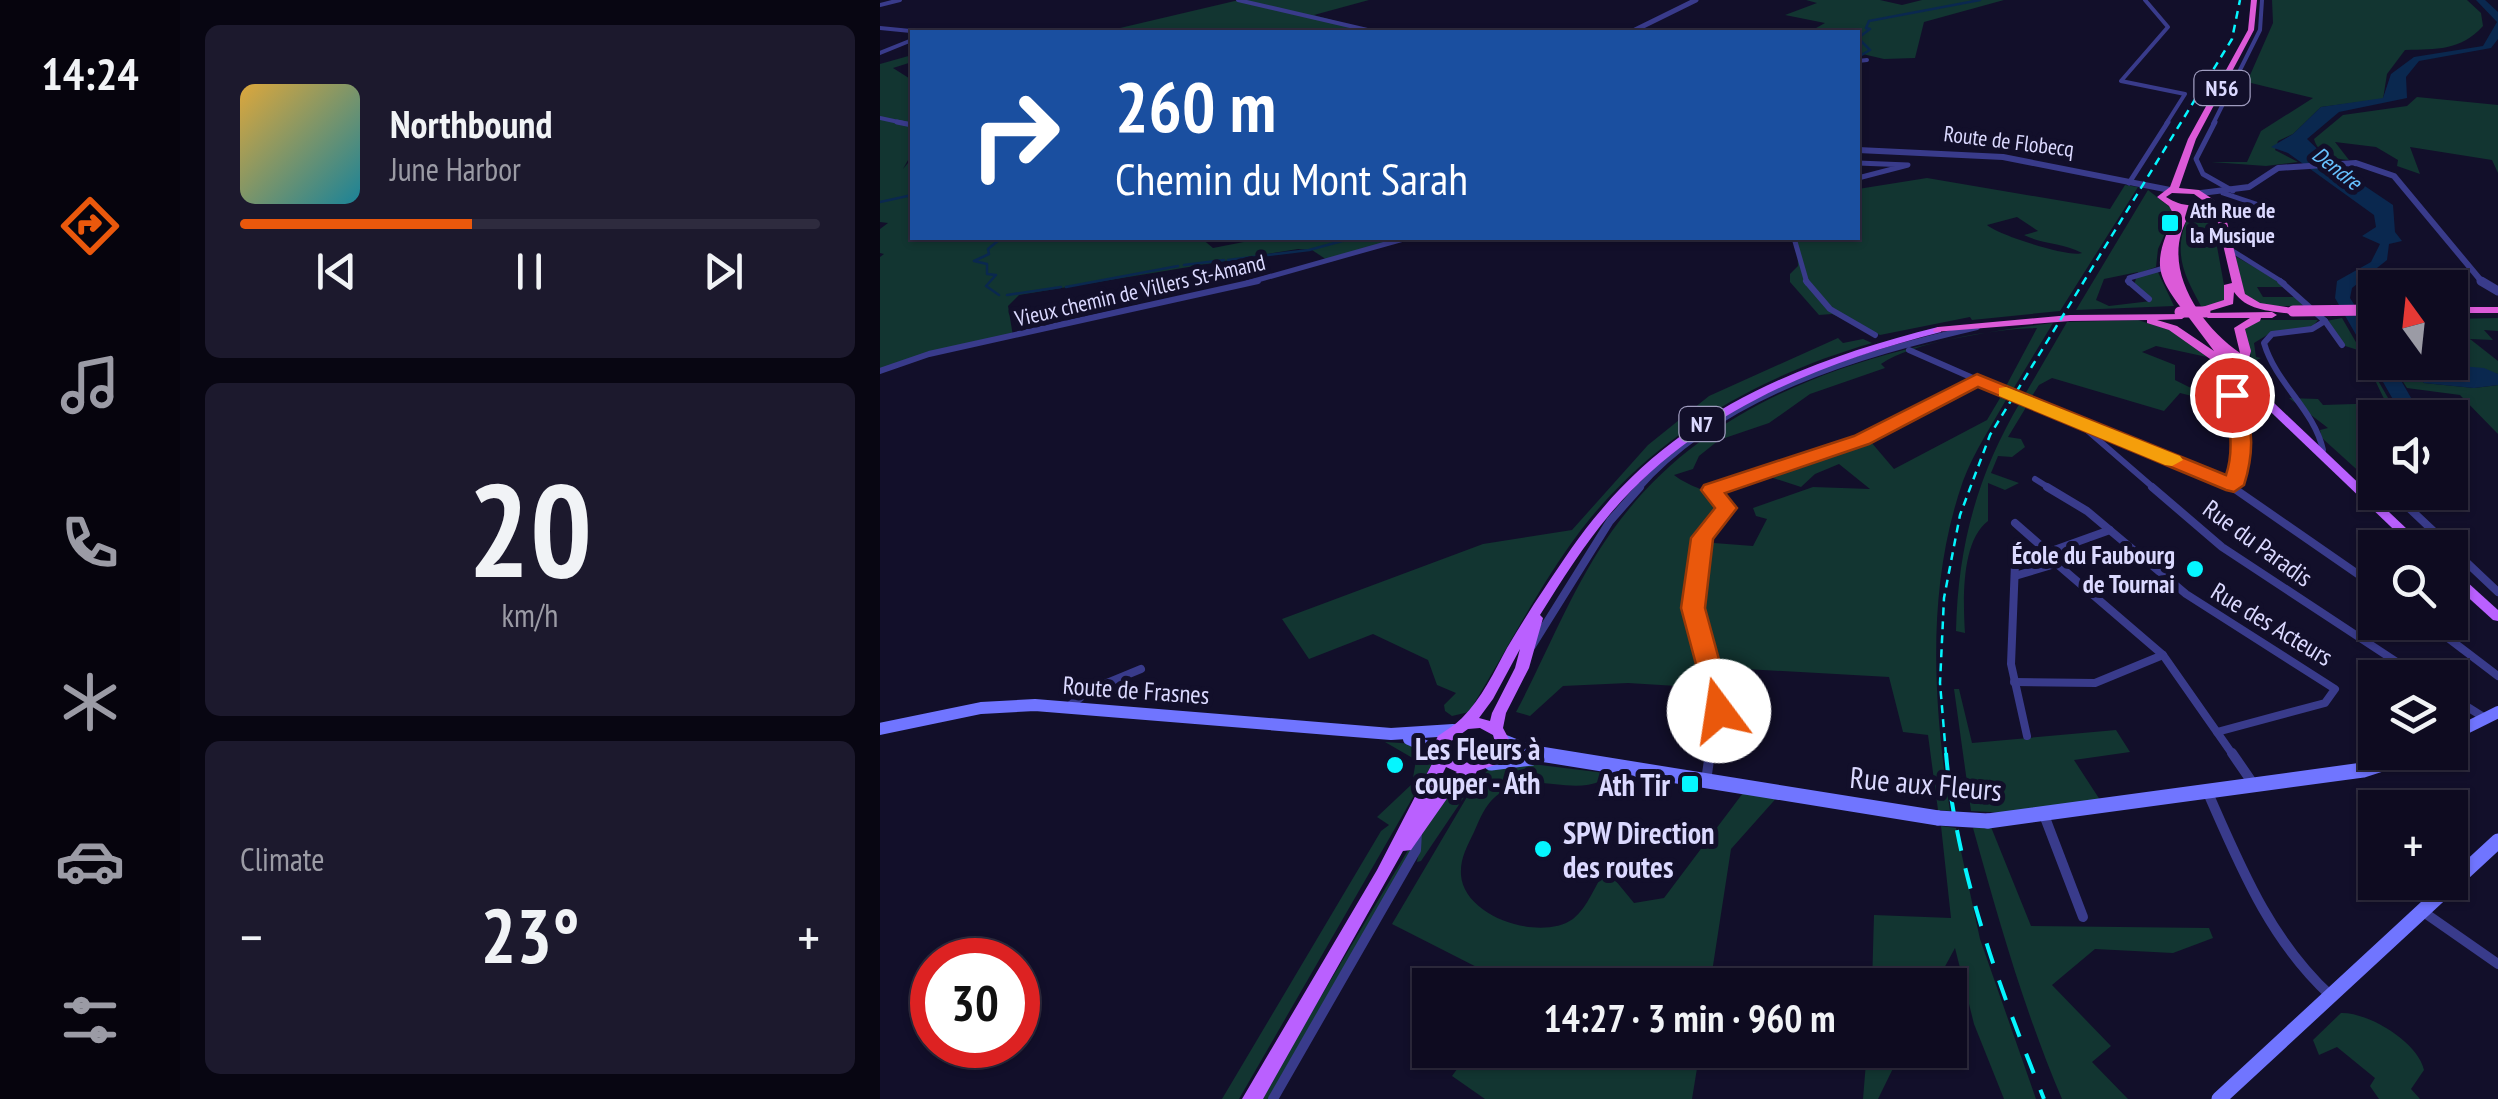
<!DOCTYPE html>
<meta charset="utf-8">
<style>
body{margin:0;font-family:"PT Sans Narrow",sans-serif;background:#1c192d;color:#f1f3f6;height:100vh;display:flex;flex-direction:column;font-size:38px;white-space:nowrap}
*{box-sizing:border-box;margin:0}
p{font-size:32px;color:#9b9ba5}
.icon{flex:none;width:55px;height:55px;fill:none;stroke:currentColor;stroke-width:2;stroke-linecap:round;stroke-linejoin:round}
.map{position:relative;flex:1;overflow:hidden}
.sheet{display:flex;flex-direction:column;gap:25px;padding:25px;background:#080612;width:700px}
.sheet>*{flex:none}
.banner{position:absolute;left:30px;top:30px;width:950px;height:210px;border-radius:0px;box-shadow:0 2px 8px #0004,0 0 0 2px #2e2b3e;background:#1a4fa0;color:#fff;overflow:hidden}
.needle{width:65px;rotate:345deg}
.buttons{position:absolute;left:1478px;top:270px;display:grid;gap:20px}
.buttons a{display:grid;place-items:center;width:110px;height:110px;border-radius:0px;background:#0e0b20;box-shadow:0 2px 8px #0004,0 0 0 2px #2e2b3e;font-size:50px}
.speed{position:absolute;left:30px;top:938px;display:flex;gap:20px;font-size:50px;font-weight:700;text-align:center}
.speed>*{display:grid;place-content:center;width:130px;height:130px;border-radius:50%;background:#0e0b20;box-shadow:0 2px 8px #0004,0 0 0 2px #2e2b3e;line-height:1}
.speed .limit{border:15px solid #d22;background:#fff;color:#111}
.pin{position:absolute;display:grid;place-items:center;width:85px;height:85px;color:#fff;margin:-42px;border:5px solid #fff;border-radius:50%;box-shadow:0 2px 10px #0007}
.me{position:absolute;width:110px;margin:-55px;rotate:346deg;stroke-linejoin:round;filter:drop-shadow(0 0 8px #0008)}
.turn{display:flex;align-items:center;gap:35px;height:210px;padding:0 40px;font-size:45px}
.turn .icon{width:130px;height:130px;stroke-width:2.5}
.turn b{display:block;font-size:70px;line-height:85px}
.big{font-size:75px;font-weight:800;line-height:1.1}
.sheet .tile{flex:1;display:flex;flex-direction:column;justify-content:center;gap:15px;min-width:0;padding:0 35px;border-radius:15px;background:#1c192d}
.sheet .dial{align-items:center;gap:0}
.dial b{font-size:130px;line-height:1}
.song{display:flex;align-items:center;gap:30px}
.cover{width:120px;height:120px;border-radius:15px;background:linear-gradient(135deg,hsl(40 70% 55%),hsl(190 70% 35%))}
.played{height:10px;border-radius:5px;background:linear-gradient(90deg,#ea580c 40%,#2e2b3e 40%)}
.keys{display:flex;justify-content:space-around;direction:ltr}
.heat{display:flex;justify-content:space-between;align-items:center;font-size:55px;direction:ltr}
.trip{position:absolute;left:532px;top:968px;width:555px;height:100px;border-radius:0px;background:#0e0b20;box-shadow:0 2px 8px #0004,0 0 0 2px #2e2b3e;font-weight:800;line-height:100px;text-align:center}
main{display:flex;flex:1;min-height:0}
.menu{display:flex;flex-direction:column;width:180px;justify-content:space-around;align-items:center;background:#06040d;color:#9b9ba5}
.menu .icon{width:70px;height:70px}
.menu .on{color:#ea580c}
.menu b{font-size:45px;color:#f1f3f6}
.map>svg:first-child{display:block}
</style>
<main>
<nav class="menu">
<b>14:24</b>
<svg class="icon on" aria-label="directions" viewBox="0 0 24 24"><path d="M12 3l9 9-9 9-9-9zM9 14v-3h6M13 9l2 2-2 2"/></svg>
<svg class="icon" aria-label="music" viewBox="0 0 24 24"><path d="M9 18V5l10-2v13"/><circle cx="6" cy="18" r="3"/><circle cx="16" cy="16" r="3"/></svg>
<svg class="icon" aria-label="phone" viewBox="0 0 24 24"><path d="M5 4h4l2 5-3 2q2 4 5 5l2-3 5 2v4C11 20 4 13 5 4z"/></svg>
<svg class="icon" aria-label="climate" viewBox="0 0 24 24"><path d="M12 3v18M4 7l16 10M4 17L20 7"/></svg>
<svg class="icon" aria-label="car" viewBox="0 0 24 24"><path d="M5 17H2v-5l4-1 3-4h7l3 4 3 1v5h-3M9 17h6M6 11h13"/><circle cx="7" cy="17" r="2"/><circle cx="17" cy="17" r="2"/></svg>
<svg class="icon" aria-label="filters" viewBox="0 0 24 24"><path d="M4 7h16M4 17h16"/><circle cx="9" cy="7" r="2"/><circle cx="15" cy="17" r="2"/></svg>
</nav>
<section class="sheet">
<div class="tile">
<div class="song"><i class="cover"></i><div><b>Northbound</b><p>June Harbor</p></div></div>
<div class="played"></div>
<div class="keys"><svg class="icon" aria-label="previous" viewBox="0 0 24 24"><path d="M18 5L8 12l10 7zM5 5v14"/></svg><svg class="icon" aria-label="pause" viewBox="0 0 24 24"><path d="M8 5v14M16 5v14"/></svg><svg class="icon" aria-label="next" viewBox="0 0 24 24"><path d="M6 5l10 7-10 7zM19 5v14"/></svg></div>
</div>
<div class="tile dial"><b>20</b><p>km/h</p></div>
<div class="tile"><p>Climate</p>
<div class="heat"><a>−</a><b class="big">23°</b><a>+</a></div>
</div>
</section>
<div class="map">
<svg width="1618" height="1099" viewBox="0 0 1618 1099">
<rect width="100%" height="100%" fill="#120f2a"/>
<g fill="#123531" fill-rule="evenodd">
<polygon points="359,0 489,0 434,15 496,32 223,32"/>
<polygon points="926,0 1000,0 1022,5 1042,0 1124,0 1044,22 1035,58 1004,59 978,53 978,32 929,32 945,23 905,15 937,3"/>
<path d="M1392,0H1587L1601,13L1603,26C1580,51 1557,49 1525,50L1507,74L1503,99L1441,107L1413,134L1398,141L1395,150L1418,162L1386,166L1331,162H1367L1381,131L1433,98L1367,82L1393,23Z"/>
<polygon points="32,55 32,62 13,68 32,80 32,153 23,169 32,158 32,238 321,238 333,248 384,238 527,238 450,262 432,250 418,249 139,295 128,306 133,336 38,357 0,371 0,257 4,254 0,253 0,229 8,223 0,222 0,64"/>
<path d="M1537,97L1618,105V173L1612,160L1530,147L1540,174L1517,166L1518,160L1496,147L1455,142L1469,160C1454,159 1438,154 1434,139L1463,115L1527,106Z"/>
<path d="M1047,178L1230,209L1245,185L1258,187L1180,311L1092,320L1090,317L1000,335L952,314L939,315L910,282V274L918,266L917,238H978V189ZM1137,217L1158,231L1144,235C1164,245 1182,242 1202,253C1190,258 1118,235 1107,225Z"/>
<path d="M1268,190L1291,208L1293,216L1278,249L1276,267L1259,273L1277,270L1294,306L1196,310ZM1258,272L1254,285L1271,301L1229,306L1216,300L1224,279Z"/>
<path d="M1323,211L1332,219L1346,296L1345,301L1322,308C1304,274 1291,253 1310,212Z"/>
<polygon points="1355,256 1409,287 1377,287 1383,297 1420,297 1427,306 1386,306 1366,299"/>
<polygon points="1462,318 1519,417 1495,418 1495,486 1442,438 1440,430 1448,428 1409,398 1438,399 1443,405 1506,403 1481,351 1462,345 1446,321"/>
<polygon points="1618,318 1618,331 1604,330 1613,340 1590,339 1618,361 1618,374 1559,363 1570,362 1570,319"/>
<polygon points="1258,320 1293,331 1327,357 1276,346 1262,352 1295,365 1295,380 1319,392 1316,397 1300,393 1284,411 1172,378 1159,385 1150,399 1144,396 1187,322"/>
<polygon points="1381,320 1438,320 1432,327 1392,332 1374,343 1376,357 1381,358 1372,362 1364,326"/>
<path d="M1173,323L1132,391L1125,388L1157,328C1116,329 1033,342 1001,364L1005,368L930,394L889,423L839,440L819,456L813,469L794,475C812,489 830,489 846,505L821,542L873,546L887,519L876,516L873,508L933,487L990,489L959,464L935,474L921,487L893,478V470L981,440L991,442L1014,469L1107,420L1123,393L1127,398C1112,425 1094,452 1083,481C1046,587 1053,702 1070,811L1058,810L1048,735L1023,732L1009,677L829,667L813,687L748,683L683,686L650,716L636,712C668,652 692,587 732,531C834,388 1009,343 1173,323Z"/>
<path d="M958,338L963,343L983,339L992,343C878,376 774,435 701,530C658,587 626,652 589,712L572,716L565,711L564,705L576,693L557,685L548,660L493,634L429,659L402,619L603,544L692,530L768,445L829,396Z"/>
<polygon points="1511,363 1544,363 1545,369 1537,374 1544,383 1594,388 1618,385 1618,434 1580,395 1527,388"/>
<path d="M1141,401L1148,404L1128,437L1141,439L1145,447L1132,457L1118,456L1111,473L1139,483L1125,490L1108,483V521C1081,541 1083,601 1085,633L1076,631C1078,546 1097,475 1141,401Z"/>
<polygon points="1074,689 1079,689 1092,743 1236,730 1250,752 1194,760 1224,806 1164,815 1091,811"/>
<polygon points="505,742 536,744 555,759 359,1099 342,1099 501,831 509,825 497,817 532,784 536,760"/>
<path d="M635,762L725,773L721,781C689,795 657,772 625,790C607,800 602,814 594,832C587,847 580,858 581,875C584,917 660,942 693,919C708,907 715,885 726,869L754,903L784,898L866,789L900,794L851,849L830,985H632L512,924L594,785L608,770Z"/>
<polygon points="599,775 541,861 537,862 543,828 583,777"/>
<polygon points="1061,826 1076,828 1100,939 1156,1099 1124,1099 1094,1024 1075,948 1055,985 992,985 994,915 1071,918"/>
<path d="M1111,827L1151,926L1329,928L1333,938L1293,953L1215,949L1172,985L1231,1046L1212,1062L1248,1099H1182C1144,1010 1119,921 1093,828Z"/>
<polygon points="534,840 535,845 391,1099 380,1099"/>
<path d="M1461,1013C1488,1012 1538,1042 1544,1070L1531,1089L1540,1099H1499L1490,1086L1495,1078L1457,1047L1439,1055L1433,1040Z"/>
<polygon points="591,1050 820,1050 812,1099 605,1099 572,1076"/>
<polygon points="987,1050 1022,1050 998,1099 983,1099"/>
</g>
<g fill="#0a284f">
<polygon points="1596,0 1605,0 1618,12 1618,39 1611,48 1539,61 1526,77 1527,98 1459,112 1427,139 1455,166 1513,205 1515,232 1522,241 1509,244 1507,260 1472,288 1470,298 1495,336 1495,362 1511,363 1542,417 1523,417 1455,298 1457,281 1491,262 1500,244 1482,236 1496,227 1494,215 1408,153 1391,147 1413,134 1441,107 1503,98 1511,74 1534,57 1603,46 1617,22"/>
<polygon points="1544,363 1604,368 1618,374 1618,385 1594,388 1544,383 1537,373 1545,369"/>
</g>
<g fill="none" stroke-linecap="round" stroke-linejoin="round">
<g stroke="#0a284f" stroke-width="2.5">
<polyline points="978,57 990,50 978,38 990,29 986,28 989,21 1100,0"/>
<polyline points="0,202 32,195"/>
<polyline points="77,238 119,240 108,249 109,254 94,261 107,264 107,274 116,275 106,286 119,295"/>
<polyline points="348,260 429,250 473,238"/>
<polyline points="304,265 344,260"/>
<polyline points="186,287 298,266"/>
<polyline points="127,295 181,287"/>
</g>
<g stroke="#393b8b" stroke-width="4">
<polyline points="358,0 496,32"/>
<polyline points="1265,0 1288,27 1241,81 1305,94 1286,124"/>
<polyline points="0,5 20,0"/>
<polyline points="0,28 41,32"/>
<polyline points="0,53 32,40"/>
<polyline points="978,61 987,60"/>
<polyline points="0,118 28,124"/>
<polyline points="1333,124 1380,30 1382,0"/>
</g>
<g stroke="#393b8b" stroke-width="5">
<polyline points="17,122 32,125"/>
<polyline points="1335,122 1316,159 1323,174 1353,191"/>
<polyline points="978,163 1028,165 978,178"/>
<polyline points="1249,183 1288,122"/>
<polyline points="1343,193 1382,206 1396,217"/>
<polyline points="914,238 927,283"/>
<polyline points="1348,248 1404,283"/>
<polyline points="367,283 527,238"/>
<polyline points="1249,283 1249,278 1284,268"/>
</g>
<g stroke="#393b8b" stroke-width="6">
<polyline points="926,281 950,309 995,335"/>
<polyline points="1248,281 1269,299"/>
<path d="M1400,281L1445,321L1432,329L1392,334L1384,343C1396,384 1434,409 1443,450"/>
<polyline points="1445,321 1462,345"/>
<polyline points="1029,350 1234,440 1335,475 1355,489"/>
<path d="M1337,369C1361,406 1365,443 1354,485"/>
<polyline points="0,371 49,354 378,281"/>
<polyline points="1208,431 1275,489"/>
<polyline points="1155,479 1171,489"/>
<path d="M758,489C842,393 978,355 1097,327"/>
<polyline points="834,489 981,440 1097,380"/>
</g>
<g stroke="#393b8b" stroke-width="8">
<polyline points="1167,487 1207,511 1306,594 1455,689 1445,703 1337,732"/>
<polyline points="1272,487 1342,547 1541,678"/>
<polyline points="1352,487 1495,586"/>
<polyline points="1512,492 1618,592"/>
<polyline points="1135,523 1167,551"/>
<polyline points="1163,552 1283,655 1353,755"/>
<polyline points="1135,576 1175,564"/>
<polyline points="1547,622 1618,676"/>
<polyline points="652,646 730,521 760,487"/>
<polyline points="1134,682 1215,683 1283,655"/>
<polyline points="1570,696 1605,718"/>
<polyline points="188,707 210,690 261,669"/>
<polyline points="1147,736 1131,664 1135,564 1230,530"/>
<polyline points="830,755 839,699 813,621 814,578 822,538 846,508 831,490 841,487"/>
</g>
<g stroke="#393b8b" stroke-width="10">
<polyline points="1352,753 1374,785"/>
<polyline points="826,781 830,753"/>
<path d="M1328,793C1361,868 1390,940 1451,996"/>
<polyline points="1164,815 1203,917"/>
<polyline points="1542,911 1618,964"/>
<polyline points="393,1099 536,850 537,832"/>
</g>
<polyline stroke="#393b8b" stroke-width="5" points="751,32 816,0"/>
<g stroke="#393b8b" stroke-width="6">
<polyline points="978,150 1123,157 1290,190"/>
<polyline points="1321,193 1369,187 1398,168 1476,163 1514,176 1603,283"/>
</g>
<polyline stroke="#393b8b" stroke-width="9" points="1601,281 1618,291"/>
<g stroke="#7075ff" stroke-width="12">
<polyline points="0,729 101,708 155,705 511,734 573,730"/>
<polyline points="1570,736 1618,712"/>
<polyline points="529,739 561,753"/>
<polyline points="623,740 660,755"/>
<polyline points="1528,755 1539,752"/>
</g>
<g stroke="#7075ff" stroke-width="15">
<polyline points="654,753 1058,818"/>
<polyline points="611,763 652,758"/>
<polyline points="1108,821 1483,770 1536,753"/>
<polyline points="1339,1099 1618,841"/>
</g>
<g fill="#ba60ff" fill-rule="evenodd">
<path d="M1058,327L1061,328V332C936,364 817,412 730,514C704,545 682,580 660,615L663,618L649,668L626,713L623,728L632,745L621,763L597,771L595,775L573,790L531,850L523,851L383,1099H362L497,870L555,758L556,740L558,736C566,730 575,725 582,718C602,698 614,672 627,648C639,628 651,608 664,589C682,562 700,534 722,509C809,406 931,359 1058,327ZM640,649L635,668L612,713L610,721L599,718L613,699ZM600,728L613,735L616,745L611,755L585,763L571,755L570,742L588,729ZM566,767L577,772L561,782L552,795Z"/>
<polygon points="1351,365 1355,366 1547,548 1533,548 1347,370 1347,366"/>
<polygon points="1570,570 1575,571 1618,610 1618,621 1613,620 1570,581"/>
</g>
<g fill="#dc5ad8" fill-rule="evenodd">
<path d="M1371,0H1377L1374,30L1316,139L1299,188L1319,190L1334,200L1335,202L1333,205L1346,218L1365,294L1380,303L1413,308L1418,311L1413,314C1391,311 1367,311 1354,292L1353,304L1323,313L1319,312V308L1344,300V285L1352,283L1337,219L1326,208L1311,213C1277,262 1318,324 1360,353L1354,328L1370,318H1328L1323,315L1324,313L1392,312L1397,315L1392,318H1381L1380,321L1365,329L1371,351L1369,358L1373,362L1370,370L1340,366L1289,330L1267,323V320L1190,321L1054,332L1053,330L1058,327L1190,315L1306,314C1273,272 1274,263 1294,215L1289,206L1277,197L1290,187L1308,139L1368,30ZM1292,193L1314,194L1325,202C1311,208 1299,205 1286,197ZM1307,315L1334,351L1297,326L1277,320L1302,319ZM1349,355L1361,363V364L1349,362Z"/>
<rect x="1570" y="307" width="48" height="6"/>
</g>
<polyline stroke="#05f6ff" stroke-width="2.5" stroke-dasharray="8 6" stroke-linecap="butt" points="1066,755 1060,683 1064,598 1080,515 1110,435 1352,39 1360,0"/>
<path stroke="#05f6ff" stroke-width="4" stroke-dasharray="21 18" stroke-linecap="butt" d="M1066,753C1076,872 1120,989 1164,1099"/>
<polyline stroke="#7075ff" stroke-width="15" points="1058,818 1108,821"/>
<g stroke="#dc5ad8" stroke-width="11">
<polyline points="1413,311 1495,310"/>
<polyline points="1300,312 1325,312"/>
</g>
</g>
<path fill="#ea580c" stroke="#983908" stroke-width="2.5" d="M1097,374L1346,475C1355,448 1349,422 1343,395L1359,391C1374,421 1374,454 1364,485L1354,492L1346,490L1098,387L989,444L845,493L857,508L833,539L825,608L853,711L839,720L830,717L801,608L811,538L835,508L821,490L824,485L974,436Z"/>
<polygon fill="#f59e0b" points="1126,387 1300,456 1303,460 1292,466 1285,465 1119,396 1119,388"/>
<g fill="#05f6ff" stroke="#120f2a" stroke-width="4">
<rect x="1280" y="213" width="20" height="20" rx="5"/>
<circle cx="1315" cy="569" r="10"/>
<circle cx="515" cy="765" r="10"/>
<rect x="800" y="774" width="20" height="20" rx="5"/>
<circle cx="663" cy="849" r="10"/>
</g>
<g text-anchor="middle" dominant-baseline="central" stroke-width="10" stroke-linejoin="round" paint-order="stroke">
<g fill="#120f2a" stroke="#9f9cbf" stroke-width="2.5">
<rect x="1314.5" y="71" width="55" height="34" rx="8"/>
<rect x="799.5" y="407" width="45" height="34" rx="8"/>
</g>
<g font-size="22" font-weight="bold" fill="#dbd9ff">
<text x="1342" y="88">N56</text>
<text x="822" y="424">N7</text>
</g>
<g font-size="22" fill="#dbd9ff" stroke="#120f2a">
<text transform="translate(1129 141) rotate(7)">Route de Flobecq</text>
<text transform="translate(260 290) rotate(-13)">Vieux chemin de Villers St-Amand</text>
</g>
<g font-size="22" font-style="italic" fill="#67c2ff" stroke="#120f2a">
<text transform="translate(1457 168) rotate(38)">Dendre</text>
</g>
<g font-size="22" font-weight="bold" fill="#dbd9ff" stroke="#120f2a" text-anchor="start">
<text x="1310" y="210">Ath Rue de<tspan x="1310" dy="25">la Musique</tspan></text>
</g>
<g font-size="25" fill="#dbd9ff" stroke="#120f2a">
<text transform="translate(1378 543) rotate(36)">Rue du Paradis</text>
<text transform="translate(1392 624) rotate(31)">Rue des Acteurs</text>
<text transform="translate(256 690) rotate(4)">Route de Frasnes</text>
</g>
<g font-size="25" font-weight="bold" fill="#dbd9ff" stroke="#120f2a" text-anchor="end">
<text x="1295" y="555">École du Faubourg<tspan x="1295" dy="29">de Tournai</tspan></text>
</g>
<g font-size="30" font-weight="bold" fill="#dbd9ff" stroke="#120f2a" text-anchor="start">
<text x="535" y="748">Les Fleurs à<tspan x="535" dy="34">couper - Ath</tspan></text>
<text x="790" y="784" text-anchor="end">Ath Tir</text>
<text x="683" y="832">SPW Direction<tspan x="683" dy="34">des routes</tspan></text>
</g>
<g font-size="30" fill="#dbd9ff" stroke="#120f2a">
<text transform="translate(1046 783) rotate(5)">Rue aux Fleurs</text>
</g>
</g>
</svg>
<div class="buttons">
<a><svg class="needle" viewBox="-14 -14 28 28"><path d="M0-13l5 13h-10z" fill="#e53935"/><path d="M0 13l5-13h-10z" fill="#9b9ba5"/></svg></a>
<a><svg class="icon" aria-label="sound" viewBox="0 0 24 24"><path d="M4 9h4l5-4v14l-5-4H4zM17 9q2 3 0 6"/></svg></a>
<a><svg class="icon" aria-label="search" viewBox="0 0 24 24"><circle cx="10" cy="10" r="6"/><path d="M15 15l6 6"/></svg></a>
<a><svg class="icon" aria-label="layers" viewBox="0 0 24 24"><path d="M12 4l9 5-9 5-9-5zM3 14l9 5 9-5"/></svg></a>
<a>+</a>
</div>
<div class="speed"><div class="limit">30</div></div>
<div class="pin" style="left:1352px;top:395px;background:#d93025"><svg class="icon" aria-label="arrive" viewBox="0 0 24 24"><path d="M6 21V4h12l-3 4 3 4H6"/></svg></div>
<svg class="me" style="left:839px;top:711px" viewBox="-20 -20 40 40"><circle r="19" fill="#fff"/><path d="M0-13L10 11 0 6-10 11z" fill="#ea580c"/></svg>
<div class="trip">14:27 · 3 min · 960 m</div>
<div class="banner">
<div class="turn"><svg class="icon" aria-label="right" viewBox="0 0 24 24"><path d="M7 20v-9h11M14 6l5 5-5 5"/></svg><div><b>260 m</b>Chemin du Mont Sarah</div></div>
</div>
</div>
</main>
